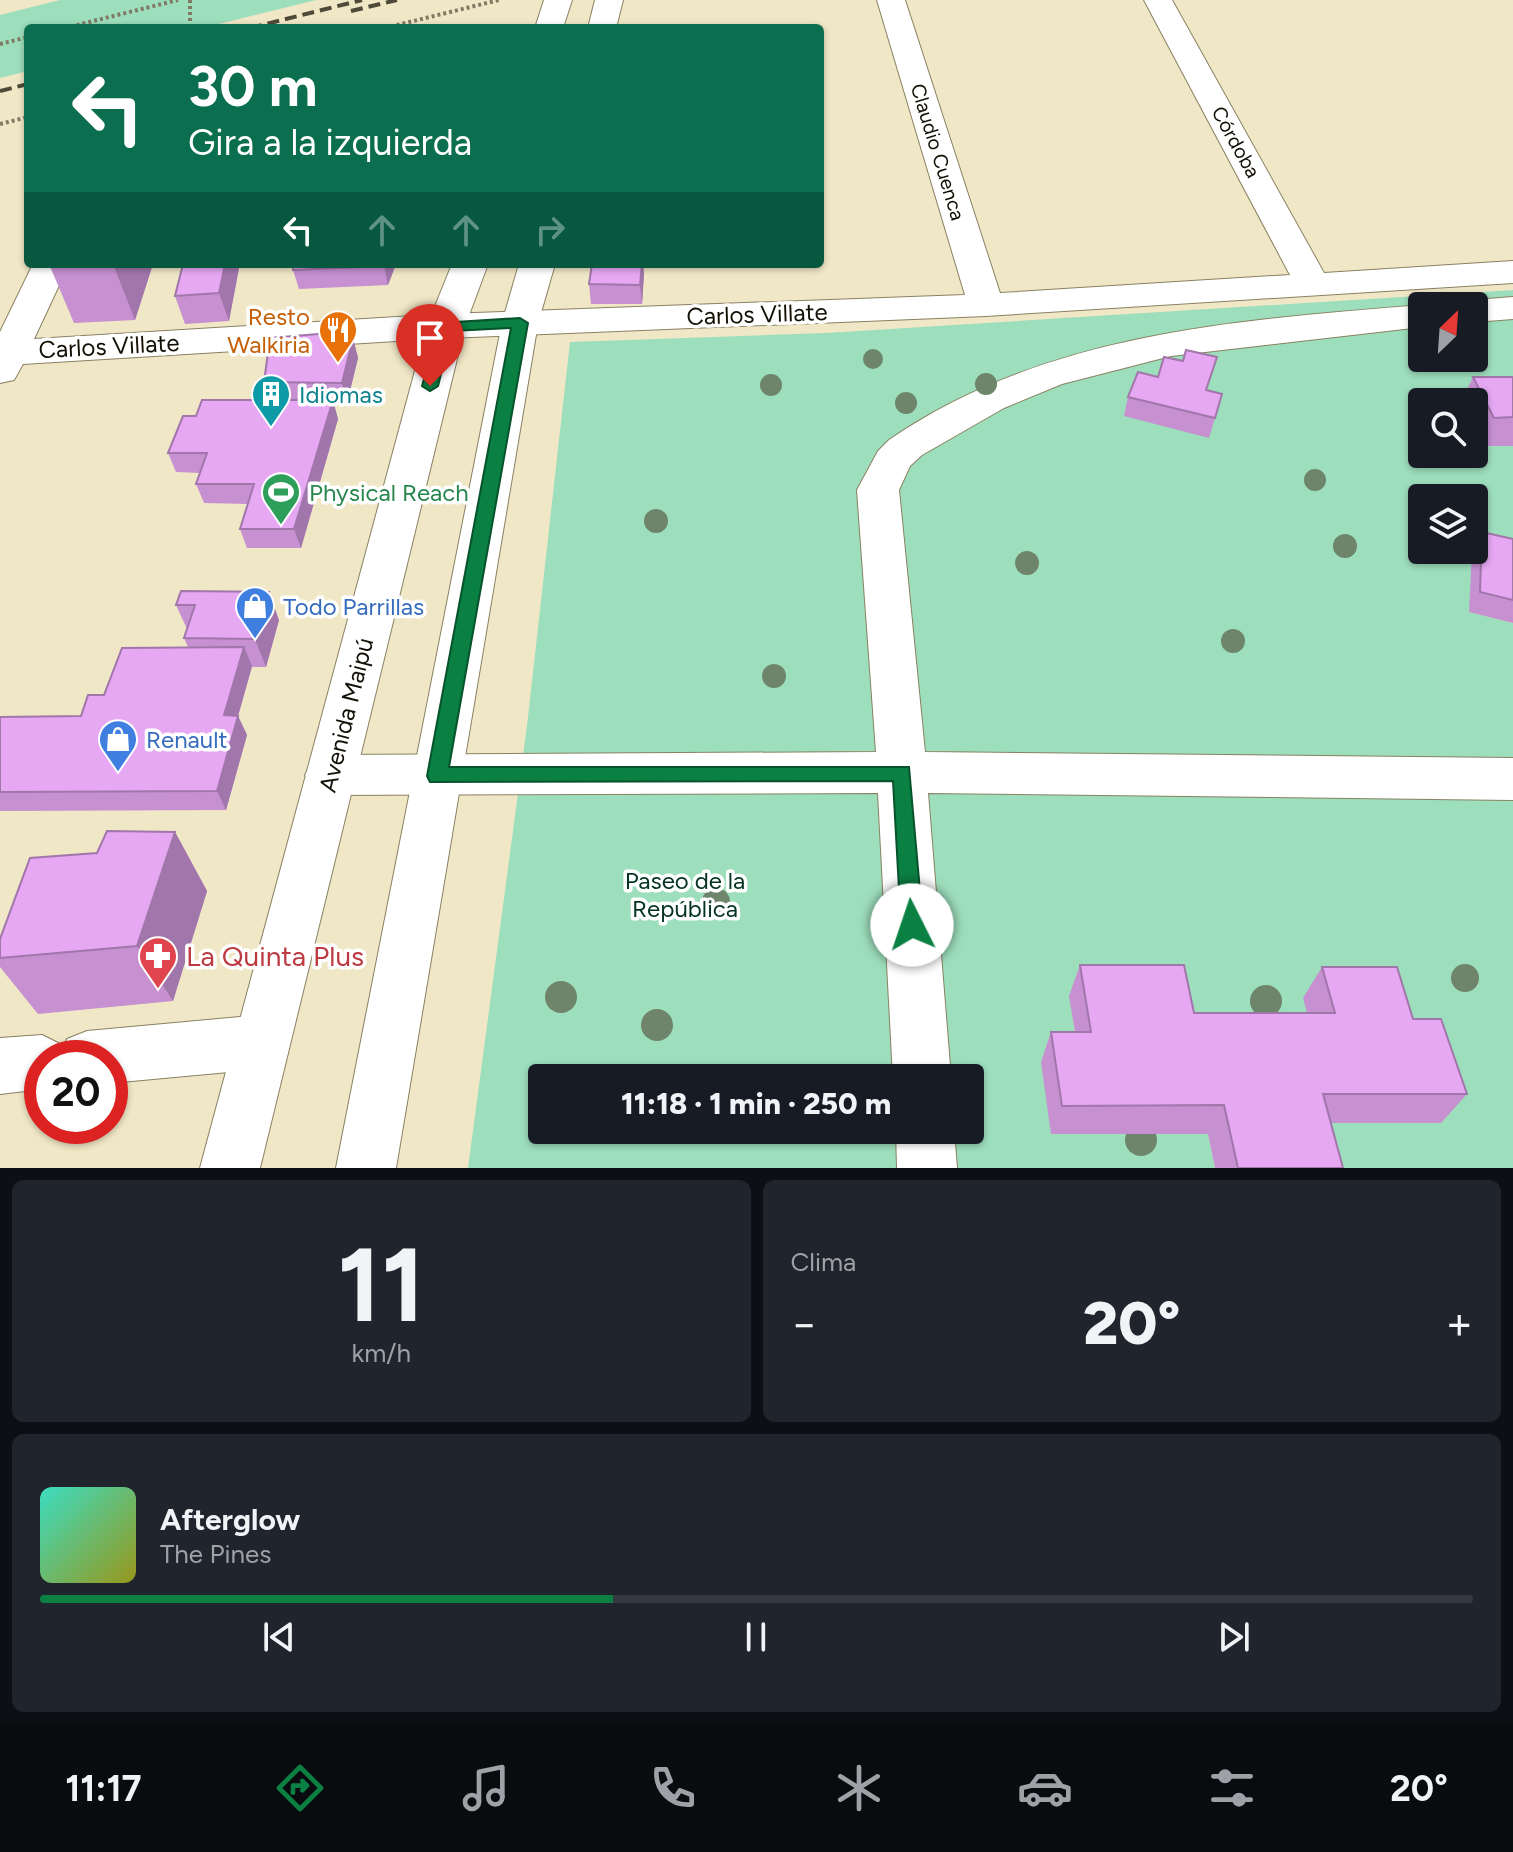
<!DOCTYPE html>
<html lang="es">
<meta charset="utf-8">
<style>
body{margin:0;font-family:Figtree,sans-serif;background:#20242c;color:#f1f3f6;height:100vh;display:flex;flex-direction:column;font-size:30px;white-space:nowrap}
*{box-sizing:border-box;margin:0}
p{font-size:26px;color:#9ea1a6}
.icon{flex:none;width:44px;height:44px;fill:none;stroke:currentColor;stroke-width:2;stroke-linecap:round;stroke-linejoin:round}
.map{position:relative;height:1168px;overflow:hidden}
.details{display:flex;flex-direction:column;gap:12px;padding:12px;background:#0d0f14;flex:1}
.details>*{flex:none}
.banner{position:absolute;left:24px;top:24px;width:800px;height:244px;border-radius:8px;box-shadow:0 2px 6px #0004;background:#0b6e4f;color:#fff;overflow:hidden}
.needle{width:52px;rotate:25deg}
.controls{position:absolute;left:1408px;top:292px;display:grid;gap:16px}
.controls a{display:grid;place-items:center;width:80px;height:80px;border-radius:8px;background:#171b24;box-shadow:0 2px 6px #0004;font-size:40px}
.speed{position:absolute;left:24px;top:1040px;display:flex;gap:16px;font-size:40px;font-weight:700;text-align:center}
.speed>*{display:grid;place-content:center;width:104px;height:104px;border-radius:50%;background:#171b24;box-shadow:0 2px 6px #0004;line-height:1}
.speed .limit{border:12px solid #d22;background:#fff;color:#111}
.pin{position:absolute;display:grid;place-items:center;width:68px;height:68px;color:#fff;margin:-82px -34px;border-radius:50% 50% 50% 0;rotate:-45deg;box-shadow:0 0 8px #0007}
.pin .icon{rotate:45deg}
.me{position:absolute;width:88px;margin:-44px;rotate:356deg;stroke-linejoin:round;filter:drop-shadow(0 0 6px #0008)}
.turn{display:flex;align-items:center;gap:28px;height:168px;padding:0 32px;font-size:36px}
.turn .icon{width:104px;height:104px;stroke-width:2.5}
.turn b{display:block;font-size:56px;line-height:68px}
.lanes{display:flex;align-items:center;height:76px;padding:0 32px;background:#0003;justify-content:center;gap:40px;direction:ltr}
.lanes .off{opacity:.35}
.big{font-size:60px;font-weight:800;line-height:1.1}
.details .tile{flex:1;display:flex;flex-direction:column;justify-content:center;gap:12px;min-width:0;padding:0 28px;border-radius:12px;background:#20242c}
.details .dial{align-items:center;gap:0}
.dial b{font-size:104px;line-height:1}
.song{display:flex;align-items:center;gap:24px}
.cover{width:96px;height:96px;border-radius:12px;background:linear-gradient(135deg,hsl(170 70% 55%),hsl(60 70% 35%))}
.played{height:8px;border-radius:4px;background:linear-gradient(90deg,#0b8043 40%,#363941 40%)}
.keys{display:flex;justify-content:space-around;direction:ltr}
.heat{display:flex;justify-content:space-between;align-items:center;font-size:44px;direction:ltr}
.details .tiles{flex:1;display:grid;gap:12px;grid-template-columns:1fr 1fr}
.tile:last-child{grid-column:span 2}
.trip{position:absolute;left:528px;top:1064px;width:456px;height:80px;border-radius:8px;background:#171b24;box-shadow:0 2px 6px #0004;font-weight:800;line-height:80px;text-align:center}
.dock{display:flex;height:128px;justify-content:space-around;align-items:center;background:#090b0e;color:#9ea1a6}
.dock .icon{width:56px;height:56px}
.dock .selected{color:#0b8043}
.dock b{font-size:36px;color:#f1f3f6}
.map>svg:first-child{display:block}
</style>
<div class="map">
<svg width="1513" height="1168" viewBox="0 0 1513 1168">
<rect width="100%" height="100%" fill="#f0e7c6"/>
<g fill="#9ddebc" fill-rule="evenodd">
<polygon points="60,0 316,0 203,28 28,28 28,71 0,78 0,15"/>
<path d="M1513,290V405L1422,402V454H1474V435L1480,446H1513V561L1470,612L1513,623V1168H1315V1043L1070,996L1079,1062L1208,1134L1215,1168H468L527,726L570,342L826,333ZM1422,306H1474V358H1422ZM1422,498H1474V550H1422ZM542,1078H970V1130H542Z"/>
</g>
<g fill="none" stroke-linecap="round" stroke-linejoin="round">
<defs>
<g id="minor">
<polygon points="877,0 905,0 1000,293 1290,275 1144,0 1172,0 1324,273 1513,261 1513,283 986,316 446,338 23,364 14,380 0,383 0,332 33,264 69,264 34,339 446,314 965,295"/>
<polygon points="1513,297 1513,319 1474,322 1474,306 1459,306 1474,300"/>
<path d="M1422,305L1427,306H1422V327L1171,356L1062,384L1004,408L922,455L910,466L899,490L925,752L1513,758V800L928,793L951,1078H893L878,793L330,795L313,789L305,775L313,761L330,755L876,752L857,490L878,451L889,440C1046,332 1239,320 1422,305Z"/>
<polygon points="262,1015 282,1023 290,1042 282,1061 262,1069 110,1083 110,1058 42,1058 42,1089 0,1094 0,1038 42,1035 64,1046 67,1039 87,1031"/>
<polygon points="896,1130 954,1130 957,1168 897,1168"/>
</g>
<g id="major">
<polygon points="544,0 572,0 563,28 535,28"/>
<polygon points="595,0 623,0 616,28 588,28"/>
<polygon points="452,264 488,264 465,326 260,1168 200,1168 427,326"/>
<polygon points="519,264 555,264 538,323 396,1168 336,1168 502,323"/>
</g>
</defs>
<use href="#minor" stroke="#898162" stroke-width="2"/>
<use href="#major" stroke="#898162" stroke-width="2"/>
<g stroke="#807a64" stroke-width="4" stroke-dasharray="3 3" stroke-linecap="butt">
<polyline points="190,0 190,28"/>
<polyline points="65,28 178,0"/>
<polyline points="385,28 499,0"/>
<polyline points="0,44 28,37"/>
<polyline points="0,124 28,117"/>
</g>
<use href="#minor" fill="#fff" fill-rule="evenodd"/>
<use href="#major" fill="#fff" fill-rule="evenodd"/>
<g stroke="#4e4938" stroke-width="4" stroke-dasharray="12 6" stroke-linecap="butt">
<polyline points="351,11 397,0"/>
<polyline points="250,28 362,0"/>
<polyline points="0,91 28,84"/>
</g>
</g>
<g fill="#6e856b">
<circle cx="873" cy="359" r="10"/>
<circle cx="986" cy="384" r="11"/>
<circle cx="771" cy="385" r="11"/>
<circle cx="906" cy="403" r="11"/>
<circle cx="1315" cy="480" r="11"/>
<circle cx="656" cy="521" r="12"/>
<circle cx="1345" cy="546" r="12"/>
<circle cx="1027" cy="563" r="12"/>
<circle cx="1233" cy="641" r="12"/>
<circle cx="774" cy="676" r="12"/>
<circle cx="716" cy="902" r="14"/>
<circle cx="1465" cy="978" r="14"/>
<circle cx="561" cy="997" r="16"/>
<circle cx="1266" cy="1001" r="16"/>
<circle cx="657" cy="1025" r="16"/>
<circle cx="1141" cy="1140" r="16"/>
</g>
<g fill="#c690d1">
<polygon points="49,264 153,264 135,320 74,323"/>
<polygon points="396,264 388,285 299,289 293,270"/>
<polygon points="592,264 643,264 644,274 642,304 591,304 589,284"/>
<polygon points="239,268 229,321 185,324 175,296"/>
<polygon points="353,338 358,358 347,403 333,403 338,419 301,548 247,548 240,529 248,504 204,503 196,484 200,473 176,472 168,453 196,416 269,400 264,382"/>
<polygon points="1473,377 1513,377 1513,446 1480,446 1474,435 1474,402 1461,402"/>
<polygon points="1206,390 1222,394 1209,438 1124,416 1128,397"/>
<polygon points="1482,532 1513,539 1513,623 1469,612 1472,552 1474,550"/>
<polygon points="181,591 279,620 266,667 252,667 238,716 247,735 226,810 0,811 0,717 81,716 104,695 188,647 184,638 187,629 176,605"/>
<polygon points="175,832 207,891 173,1001 38,1014 0,967 0,939 97,853"/>
<polygon points="1080,965 1194,1013 1307,1013 1303,998 1322,967 1413,1019 1467,1094 1441,1123 1331,1123 1343,1168 1215,1168 1208,1134 1051,1134 1041,1062 1051,1032 1075,1032 1069,996"/>
</g>
<g fill="#a176aa">
<polygon points="113,264 153,264 135,320"/>
<polygon points="225,264 238,264 239,268 229,321 219,293"/>
<polygon points="384,264 396,264 388,285 384,266"/>
<polygon points="642,264 643,264 644,274 642,304 640,285"/>
<polygon points="353,338 358,358 347,403 342,383"/>
<polygon points="333,400 338,419 301,548 294,529"/>
<polygon points="269,592 279,620 266,667 255,639"/>
<polygon points="244,647 252,666 233,734 224,715"/>
<polygon points="238,716 247,735 226,810 217,791"/>
<polygon points="175,832 207,891 173,1001 137,946"/>
</g>
<g fill="#e6a8f3" stroke="#a176aa" stroke-width="2">
<polygon points="183,264 225,264 219,293 175,296"/>
<polygon points="294,264 384,264 384,266 293,270"/>
<polygon points="592,264 642,264 640,285 589,284"/>
<polygon points="343,332 353,338 342,383 264,382 270,338"/>
<polygon points="1186,350 1217,357 1206,390 1222,394 1215,418 1128,397 1138,372 1158,377 1164,357 1183,361"/>
<polygon points="1473,377 1513,377 1513,417 1494,418"/>
<polygon points="202,400 333,400 294,529 240,529 254,484 196,484 207,453 168,453 183,416 196,416"/>
<polygon points="1482,532 1513,539 1513,600 1480,592"/>
<polygon points="181,591 269,592 255,639 184,638 195,605 176,605"/>
<polygon points="244,647 224,715 238,716 217,791 0,792 0,717 81,716 88,695 104,695 122,648"/>
<polygon points="107,831 175,832 137,946 0,958 0,939 30,858 97,853"/>
<polygon points="1080,965 1184,965 1194,1013 1335,1013 1322,967 1397,967 1413,1019 1441,1019 1467,1094 1323,1094 1343,1168 1238,1168 1224,1105 1062,1106 1051,1032 1091,1032"/>
</g>
<polygon fill="#0b8043" stroke="#07532c" stroke-width="2" points="520,318 528,323 449,767 909,767 923,925 920,932 912,935 904,932 901,925 893,781 430,782 427,776 511,328 452,331 438,386 430,391 422,386 440,323"/>
<defs>
<symbol id="restaurant-pin" viewBox="-11 -11 22 30"><path d="M0 17L-7.5 6A9.5 9.5 0 1 1 7.5 6Z" fill="#e8710a" stroke="#fff"/><path d="M-5-6h1v4h1v-4h1v4h1v-4h1v5L-1.5 .5V6h-2V.5L-5-1ZM5-6V6H3V1.5H1.5Q1.5-4 5-6Z" fill="#fff"/></symbol>
<symbol id="building-pin" viewBox="-11 -11 22 30"><path d="M0 17L-7.5 6A9.5 9.5 0 1 1 7.5 6Z" fill="#0f9aa8" stroke="#fff"/><path d="M-4-6H4V6H1V3H-1V6H-4ZM-2.5-4.3h1.7v1.8h-1.7ZM.8-4.3h1.7v1.8H.8ZM-2.5-1h1.7V.8h-1.7ZM.8-1h1.7V.8H.8Z" fill="#fff"/></symbol>
<symbol id="stadium-pin" viewBox="-11 -11 22 30"><path d="M0 17L-7.5 6A9.5 9.5 0 1 1 7.5 6Z" fill="#2e9e5b" stroke="#fff"/><path d="M0-5a6.5 5 0 1 0 0 10a6.5 5 0 1 0 0-10ZM-3.5-1.8h7v3.6h-7Z" fill="#fff"/></symbol>
<symbol id="shop-pin" viewBox="-11 -11 22 30"><path d="M0 17L-7.5 6A9.5 9.5 0 1 1 7.5 6Z" fill="#3f7fe0" stroke="#fff"/><path d="M-5-2.5h2.3a2.7 3.5 0 0 1 5.4 0H5L5.5 6h-11ZM-1.5-2.5h3a1.5 2.3 0 0 0-3 0Z" fill="#fff"/></symbol>
<symbol id="pharmacy-pin" viewBox="-11 -11 22 30"><path d="M0 17L-7.5 6A9.5 9.5 0 1 1 7.5 6Z" fill="#e0444e" stroke="#fff"/><path d="M-2-6h4v4h4v4h-4v4h-4v-4h-4v-4h4Z" fill="#fff"/></symbol>
</defs>
<g fill-rule="evenodd">
<use href="#restaurant-pin" x="316" y="308" width="44" height="60"/>
<use href="#building-pin" x="249" y="372" width="44" height="60"/>
<use href="#stadium-pin" x="259" y="470" width="44" height="60"/>
<use href="#shop-pin" x="233" y="584" width="44" height="60"/>
<use href="#shop-pin" x="96" y="717" width="44" height="60"/>
<use href="#pharmacy-pin" x="136" y="934" width="44" height="60"/>
</g>
<g text-anchor="middle" dominant-baseline="central" stroke-width="7" stroke-linejoin="round" paint-order="stroke">
<g font-size="20" fill="#131005" stroke="#fff">
<text transform="translate(1236 142) rotate(61)">Córdoba</text>
<text transform="translate(938 152) rotate(73)">Claudio Cuenca</text>
</g>
<g font-size="24" fill="#131005" stroke="#fff">
<text transform="translate(757 314) rotate(-2)">Carlos Villate</text>
<text transform="translate(109 346) rotate(-3)">Carlos Villate</text>
<text transform="translate(346 715) rotate(-76)">Avenida Maipú</text>
</g>
<g font-size="24" fill="#c56008" stroke="#fff" text-anchor="end">
<text x="310" y="316">Resto<tspan x="310" dy="28">Walkiria</tspan></text>
</g>
<g font-size="24" fill="#0d838f" stroke="#fff" text-anchor="start">
<text x="299" y="394">Idiomas</text>
</g>
<g font-size="24" fill="#27864d" stroke="#fff" text-anchor="start">
<text x="309" y="492">Physical Reach</text>
</g>
<g font-size="24" fill="#366cbe" stroke="#fff" text-anchor="start">
<text x="283" y="606">Todo Parrillas</text>
<text x="146" y="739">Renault</text>
</g>
<g font-size="24" fill="#043421" stroke="#fff">
<text x="685" y="880">Paseo de la<tspan x="685" dy="28">República</tspan></text>
</g>
<g font-size="28" fill="#be3a42" stroke="#fff" text-anchor="start">
<text x="186" y="956">La Quinta Plus</text>
</g>
</g>
</svg>
<div class="controls">
<a><svg class="needle" viewBox="-14 -14 28 28"><path d="M0-13l5 13h-10z" fill="#e53935"/><path d="M0 13l5-13h-10z" fill="#9ea1a6"/></svg></a>
<a><svg class="icon" aria-label="search" viewBox="0 0 24 24"><circle cx="10" cy="10" r="6"/><path d="M15 15l6 6"/></svg></a>
<a><svg class="icon" aria-label="layers" viewBox="0 0 24 24"><path d="M12 4l9 5-9 5-9-5zM3 14l9 5 9-5"/></svg></a>
</div>
<div class="speed"><div class="limit">20</div></div>
<div class="pin" style="left:430px;top:386px;background:#d93025"><svg class="icon" aria-label="arrive" viewBox="0 0 24 24"><path d="M6 21V4h12l-3 4 3 4H6"/></svg></div>
<svg class="me" style="left:912px;top:925px" viewBox="-20 -20 40 40"><circle r="19" fill="#fff"/><path d="M0-13L10 11 0 6-10 11z" fill="#0b8043"/></svg>
<div class="trip">11:18 · 1 min · 250 m</div>
<div class="banner">
<div class="turn"><svg class="icon" aria-label="left" viewBox="0 0 24 24"><path d="M17 20v-9H6M10 6l-5 5 5 5"/></svg><div><b>30 m</b>Gira a la izquierda</div></div>
<div class="lanes"><svg class="icon" aria-label="left" viewBox="0 0 24 24"><path d="M17 20v-9H6M10 6l-5 5 5 5"/></svg><svg class="icon off" aria-label="ahead" viewBox="0 0 24 24"><path d="M12 20V5M6 11l6-6 6 6"/></svg><svg class="icon off" aria-label="ahead" viewBox="0 0 24 24"><path d="M12 20V5M6 11l6-6 6 6"/></svg><svg class="icon off" aria-label="right" viewBox="0 0 24 24"><path d="M7 20v-9h11M14 6l5 5-5 5"/></svg></div>
</div>
</div>
<section class="details">
<div class="tiles">
<div class="tile dial"><b>11</b><p>km/h</p></div>
<div class="tile"><p>Clima</p>
<div class="heat"><a>−</a><b class="big">20°</b><a>+</a></div>
</div>
<div class="tile">
<div class="song"><i class="cover"></i><div><b>Afterglow</b><p>The Pines</p></div></div>
<div class="played"></div>
<div class="keys"><svg class="icon" aria-label="previous" viewBox="0 0 24 24"><path d="M18 5L8 12l10 7zM5 5v14"/></svg><svg class="icon" aria-label="pause" viewBox="0 0 24 24"><path d="M8 5v14M16 5v14"/></svg><svg class="icon" aria-label="next" viewBox="0 0 24 24"><path d="M6 5l10 7-10 7zM19 5v14"/></svg></div>
</div>
</div>
</section>
<nav class="dock">
<b>11:17</b>
<svg class="icon selected" aria-label="directions" viewBox="0 0 24 24"><path d="M12 3l9 9-9 9-9-9zM9 14v-3h6M13 9l2 2-2 2"/></svg>
<svg class="icon" aria-label="music" viewBox="0 0 24 24"><path d="M9 18V5l10-2v13"/><circle cx="6" cy="18" r="3"/><circle cx="16" cy="16" r="3"/></svg>
<svg class="icon" aria-label="phone" viewBox="0 0 24 24"><path d="M5 4h4l2 5-3 2q2 4 5 5l2-3 5 2v4C11 20 4 13 5 4z"/></svg>
<svg class="icon" aria-label="climate" viewBox="0 0 24 24"><path d="M12 3v18M4 7l16 10M4 17L20 7"/></svg>
<svg class="icon" aria-label="car" viewBox="0 0 24 24"><path d="M5 17H2v-5l4-1 3-4h7l3 4 3 1v5h-3M9 17h6M6 11h13"/><circle cx="7" cy="17" r="2"/><circle cx="17" cy="17" r="2"/></svg>
<svg class="icon" aria-label="filters" viewBox="0 0 24 24"><path d="M4 7h16M4 17h16"/><circle cx="9" cy="7" r="2"/><circle cx="15" cy="17" r="2"/></svg>
<b>20°</b>
</nav>
